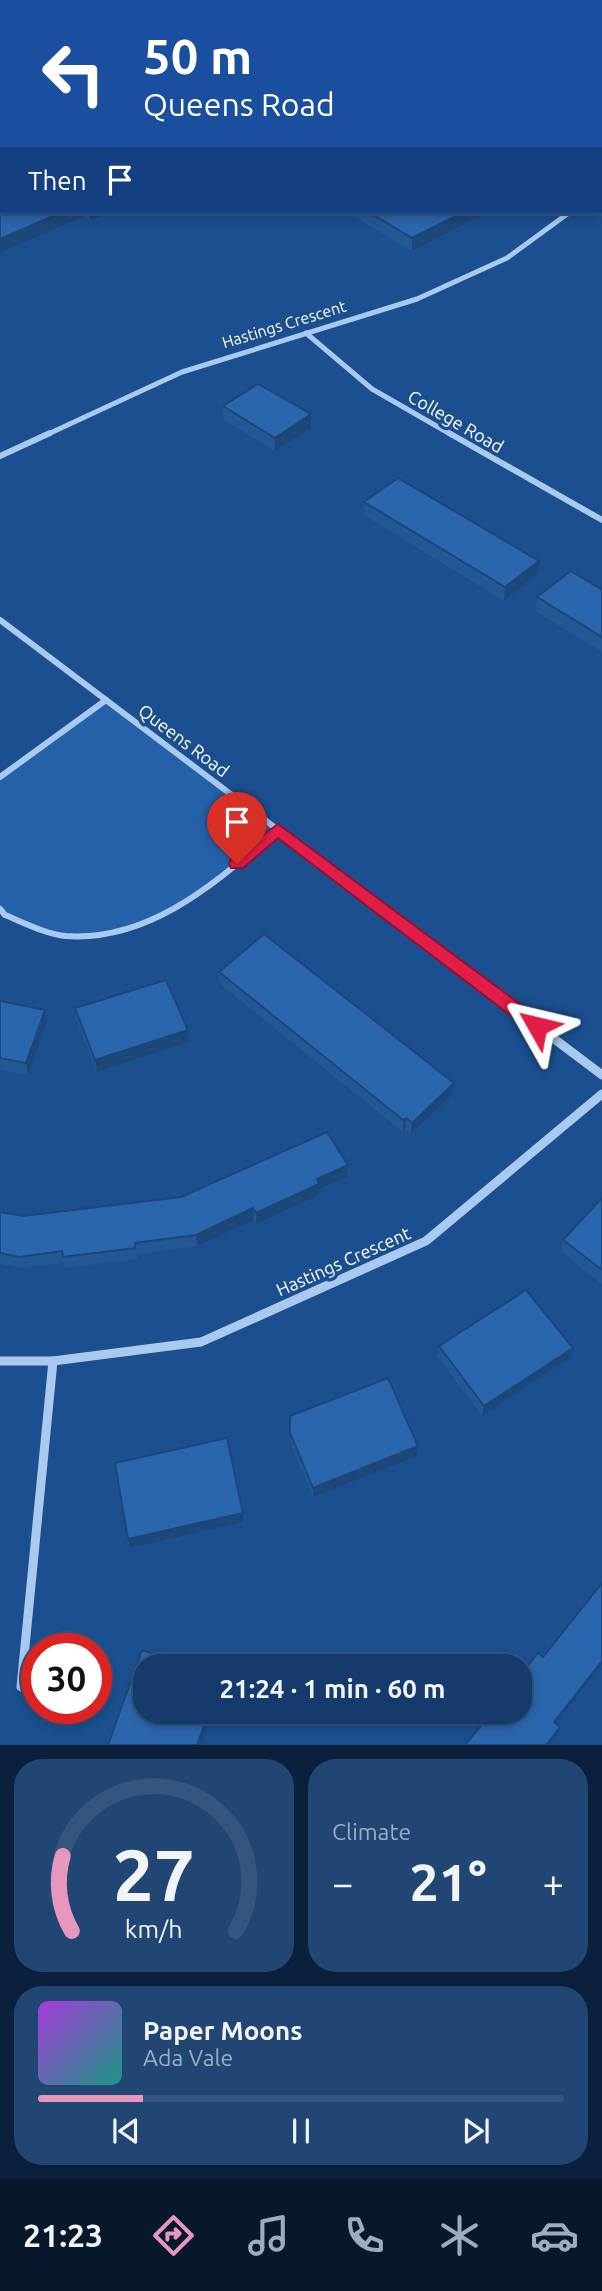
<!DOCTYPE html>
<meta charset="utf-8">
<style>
body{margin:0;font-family:Ubuntu,sans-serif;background:#214673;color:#f1f3f6;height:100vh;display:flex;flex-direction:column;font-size:26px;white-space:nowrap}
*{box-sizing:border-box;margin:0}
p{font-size:23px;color:#9dadc1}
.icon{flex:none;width:38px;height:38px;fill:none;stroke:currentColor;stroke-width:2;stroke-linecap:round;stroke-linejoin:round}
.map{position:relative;height:1745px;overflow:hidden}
.panel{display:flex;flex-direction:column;gap:14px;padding:14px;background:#0b203b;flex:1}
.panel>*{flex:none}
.banner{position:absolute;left:0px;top:0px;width:602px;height:214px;box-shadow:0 4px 10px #0003,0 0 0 2px #33557e;background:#1a4fa0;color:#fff;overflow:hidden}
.speed{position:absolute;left:21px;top:1633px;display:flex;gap:14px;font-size:35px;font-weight:700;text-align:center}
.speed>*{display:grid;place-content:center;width:91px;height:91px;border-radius:50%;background:#143b6b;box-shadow:0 4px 10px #0003,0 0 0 2px #33557e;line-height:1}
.speed .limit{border:10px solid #d22;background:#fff;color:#111}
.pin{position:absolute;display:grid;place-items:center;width:60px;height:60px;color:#fff;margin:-72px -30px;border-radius:50% 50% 50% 0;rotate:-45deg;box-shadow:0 0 7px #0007}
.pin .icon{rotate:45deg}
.me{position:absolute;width:77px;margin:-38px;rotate:307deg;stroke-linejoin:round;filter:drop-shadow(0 0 5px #0008)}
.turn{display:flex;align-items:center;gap:24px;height:147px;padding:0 28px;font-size:32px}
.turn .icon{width:91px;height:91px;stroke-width:2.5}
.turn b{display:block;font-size:49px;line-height:60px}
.then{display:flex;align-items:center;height:66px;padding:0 28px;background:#0003;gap:14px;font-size:26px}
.big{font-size:52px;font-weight:600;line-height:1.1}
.panel .tile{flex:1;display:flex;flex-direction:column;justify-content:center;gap:10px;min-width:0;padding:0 24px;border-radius:28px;background:#214673}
.panel .dial{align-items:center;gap:0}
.dial svg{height:182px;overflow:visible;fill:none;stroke:#33557e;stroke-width:7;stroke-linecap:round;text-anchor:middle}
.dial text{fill:#f1f3f6;stroke:none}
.song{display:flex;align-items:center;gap:21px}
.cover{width:84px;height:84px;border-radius:10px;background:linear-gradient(135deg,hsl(280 70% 55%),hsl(170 70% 35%))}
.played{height:7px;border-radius:4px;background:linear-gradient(90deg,#e797bd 20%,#33557e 20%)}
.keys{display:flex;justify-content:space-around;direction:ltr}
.heat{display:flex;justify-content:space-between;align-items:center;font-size:38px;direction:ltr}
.panel .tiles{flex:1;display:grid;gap:14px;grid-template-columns:1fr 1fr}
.tile:last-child{grid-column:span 2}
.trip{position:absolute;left:133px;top:1654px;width:399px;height:70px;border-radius:28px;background:#143b6b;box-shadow:0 4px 10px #0003,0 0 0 2px #33557e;font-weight:600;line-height:70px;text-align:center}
.dock{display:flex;height:112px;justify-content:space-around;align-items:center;background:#08182b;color:#9dadc1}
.dock .icon{width:49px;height:49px}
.dock .selected{color:#e797bd}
.dock b{font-size:32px;color:#f1f3f6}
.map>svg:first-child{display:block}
</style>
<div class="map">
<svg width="602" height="1745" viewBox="0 0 602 1745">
<rect width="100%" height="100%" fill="#1b4f8f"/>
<path fill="#2461a8" d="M106,700L278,830C218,880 151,944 66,936C46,934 24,922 5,915L0,909V777Z"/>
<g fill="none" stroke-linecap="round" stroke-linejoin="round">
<g stroke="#a9c9ee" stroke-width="5">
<polyline points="167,0 170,2"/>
<polyline points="600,190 602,188"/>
<polyline points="306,333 372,389 452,435"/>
<polyline points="46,435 182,372 417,299 507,258 570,212"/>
</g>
<g stroke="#a9c9ee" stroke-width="6">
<polyline points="449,433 602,520"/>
<polyline points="0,456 50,433"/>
<polyline points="0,620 506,1002"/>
<polyline points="0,777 106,700"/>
<path d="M0,909L5,915C25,923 45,934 66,936C151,942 217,881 278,830"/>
</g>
<g stroke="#a9c9ee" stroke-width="9">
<polyline points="504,1001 602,1075"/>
<polyline points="0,1361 53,1361 201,1342 426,1241 602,1094"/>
<polyline points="21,1687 53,1361"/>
</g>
</g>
<g fill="#245895">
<polygon points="0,0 117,0 121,2 2,2 2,8 0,7"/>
<polygon points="0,117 2,212 110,212 90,221 84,216 0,253"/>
<polygon points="347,212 488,212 412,251"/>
<polygon points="223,406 311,428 275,451 224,420"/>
<polygon points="364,502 537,574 504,601 364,515"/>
<polygon points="602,590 602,652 535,611 537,597"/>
<polygon points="219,972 454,1083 452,1095 411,1134 405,1130 403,1132 220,984"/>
<polygon points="0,1001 47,1022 28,1075 0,1070"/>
<polygon points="75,1008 188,1030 189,1042 97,1072 77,1021"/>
<polygon points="348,1165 347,1177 319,1189 319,1195 256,1224 254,1220 197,1246 137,1254 137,1259 65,1268 64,1263 21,1268 0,1264 0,1212 23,1216 181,1197"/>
<polygon points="602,1198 602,1284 560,1251 563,1240"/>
<polygon points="439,1346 573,1348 570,1358 482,1416 437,1356"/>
<polygon points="290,1416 417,1456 313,1497 290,1442"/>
</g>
<g fill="#1d4779">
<polygon points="62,212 83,212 84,216 0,253 0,239"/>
<polygon points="89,212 110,212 90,221"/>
<polygon points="464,212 488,212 412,251 412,238"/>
<polygon points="311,414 311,428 275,451 275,438"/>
<polygon points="539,561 537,574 504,601 505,587"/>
<polygon points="45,1010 47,1022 28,1075 26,1063"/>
<polygon points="188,1030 189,1042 97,1072 95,1060"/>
<polygon points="454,1083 452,1095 411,1134 412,1123"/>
<polygon points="406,1118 405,1130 403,1132 403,1120"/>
<polygon points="348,1165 347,1177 319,1189 319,1195 256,1224 256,1213 317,1179"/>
<polygon points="253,1208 254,1220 197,1246 196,1235"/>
<polygon points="573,1348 570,1358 482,1416 484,1406"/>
<polygon points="418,1446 417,1456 313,1497 313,1488"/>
<polygon points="243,1513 243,1522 130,1548 128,1539"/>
<polygon points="602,1661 602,1664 551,1730 554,1722"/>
<polygon points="209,1712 212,1712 201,1745 197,1745"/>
<polygon points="560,1727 557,1735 549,1745 546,1745"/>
</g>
<g fill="#2a66ad" stroke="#1d4779" stroke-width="2">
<polygon points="12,0 117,0 121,2 15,2"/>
<polygon points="0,117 2,117 2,212 62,212 0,239"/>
<polygon points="369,212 464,212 412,238"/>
<polygon points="258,384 311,414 275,438 223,406"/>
<polygon points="398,478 539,561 505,587 364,502"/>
<polygon points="571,571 602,590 602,637 537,597"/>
<polygon points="264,934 454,1083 412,1123 406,1118 403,1120 219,972"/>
<polygon points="166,980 188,1030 95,1060 75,1008"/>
<polygon points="0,1001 45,1010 26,1063 0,1058"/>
<polygon points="327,1132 348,1165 317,1179 319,1184 256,1213 253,1208 196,1235 135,1243 135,1248 63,1257 62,1251 19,1257 0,1253 0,1212 23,1216 181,1197"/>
<polygon points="602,1198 602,1270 563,1240"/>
<polygon points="526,1290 573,1348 484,1406 439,1346"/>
<polygon points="388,1378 418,1446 313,1488 290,1433 290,1416"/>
<polygon points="227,1438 243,1513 128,1539 115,1463"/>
<polygon points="602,1583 602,1661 554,1722 560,1727 546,1745 465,1745 492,1712 520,1712 520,1676 538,1653 543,1657"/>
<polygon points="142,1650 186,1666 145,1666 145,1712 209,1712 197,1745 108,1745"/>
</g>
<polygon fill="#e11d48" stroke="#92132f" stroke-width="2" points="278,824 543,1021 546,1026 543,1031 531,1031 278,838 243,868 231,868 229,864 231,859"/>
<g text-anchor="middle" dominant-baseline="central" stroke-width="7" stroke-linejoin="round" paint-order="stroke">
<g font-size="16" fill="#fff" stroke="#1b4f8f">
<text transform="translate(284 324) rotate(-17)">Hastings Crescent</text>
</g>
<g font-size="18" fill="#fff" stroke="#1b4f8f">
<text transform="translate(456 421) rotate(30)">College Road</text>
<text transform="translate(184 740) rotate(37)">Queens Road</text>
<text transform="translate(343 1261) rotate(-24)">Hastings Crescent</text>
</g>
</g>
</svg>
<div class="speed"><div class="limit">30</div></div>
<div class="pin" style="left:237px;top:864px;background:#d93025"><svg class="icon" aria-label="arrive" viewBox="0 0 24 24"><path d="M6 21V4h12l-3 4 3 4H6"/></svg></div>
<svg class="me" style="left:537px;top:1026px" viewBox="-20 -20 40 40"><path d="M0-17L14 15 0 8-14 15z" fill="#e11d48" stroke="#fff" stroke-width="4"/></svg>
<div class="trip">21:24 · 1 min · 60 m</div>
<div class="banner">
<div class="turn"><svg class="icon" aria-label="left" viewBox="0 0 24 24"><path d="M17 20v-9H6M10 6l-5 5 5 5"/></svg><div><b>50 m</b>Queens Road</div></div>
<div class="then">Then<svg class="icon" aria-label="arrive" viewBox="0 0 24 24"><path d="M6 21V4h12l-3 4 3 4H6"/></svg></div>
</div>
</div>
<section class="panel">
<div class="tiles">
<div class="tile dial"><svg viewBox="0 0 100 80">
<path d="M14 69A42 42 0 1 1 86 69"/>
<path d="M14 69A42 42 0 0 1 10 36" stroke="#e797bd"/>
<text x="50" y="56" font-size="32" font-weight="700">27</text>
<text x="50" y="72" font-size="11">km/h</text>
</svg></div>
<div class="tile"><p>Climate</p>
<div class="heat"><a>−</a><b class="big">21°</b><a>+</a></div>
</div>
<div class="tile">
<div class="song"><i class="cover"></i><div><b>Paper Moons</b><p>Ada Vale</p></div></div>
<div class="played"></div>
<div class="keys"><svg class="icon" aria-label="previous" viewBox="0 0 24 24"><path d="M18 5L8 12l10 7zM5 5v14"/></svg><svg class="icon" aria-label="pause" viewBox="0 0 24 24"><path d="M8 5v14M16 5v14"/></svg><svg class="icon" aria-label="next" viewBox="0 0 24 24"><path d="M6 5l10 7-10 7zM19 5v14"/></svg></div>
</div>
</div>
</section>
<nav class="dock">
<b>21:23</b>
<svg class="icon selected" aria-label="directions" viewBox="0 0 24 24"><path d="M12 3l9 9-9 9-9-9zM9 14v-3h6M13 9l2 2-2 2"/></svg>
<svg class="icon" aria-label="music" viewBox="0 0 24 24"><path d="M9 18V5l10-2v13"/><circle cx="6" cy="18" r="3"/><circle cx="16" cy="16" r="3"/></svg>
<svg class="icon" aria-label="phone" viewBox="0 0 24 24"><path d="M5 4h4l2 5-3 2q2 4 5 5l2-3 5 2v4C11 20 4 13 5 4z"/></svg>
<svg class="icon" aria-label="climate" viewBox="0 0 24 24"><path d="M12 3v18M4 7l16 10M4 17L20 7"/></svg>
<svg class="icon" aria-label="car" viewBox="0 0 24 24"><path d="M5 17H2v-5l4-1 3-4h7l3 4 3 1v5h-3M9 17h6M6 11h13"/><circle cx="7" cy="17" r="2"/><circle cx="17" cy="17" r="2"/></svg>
</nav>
